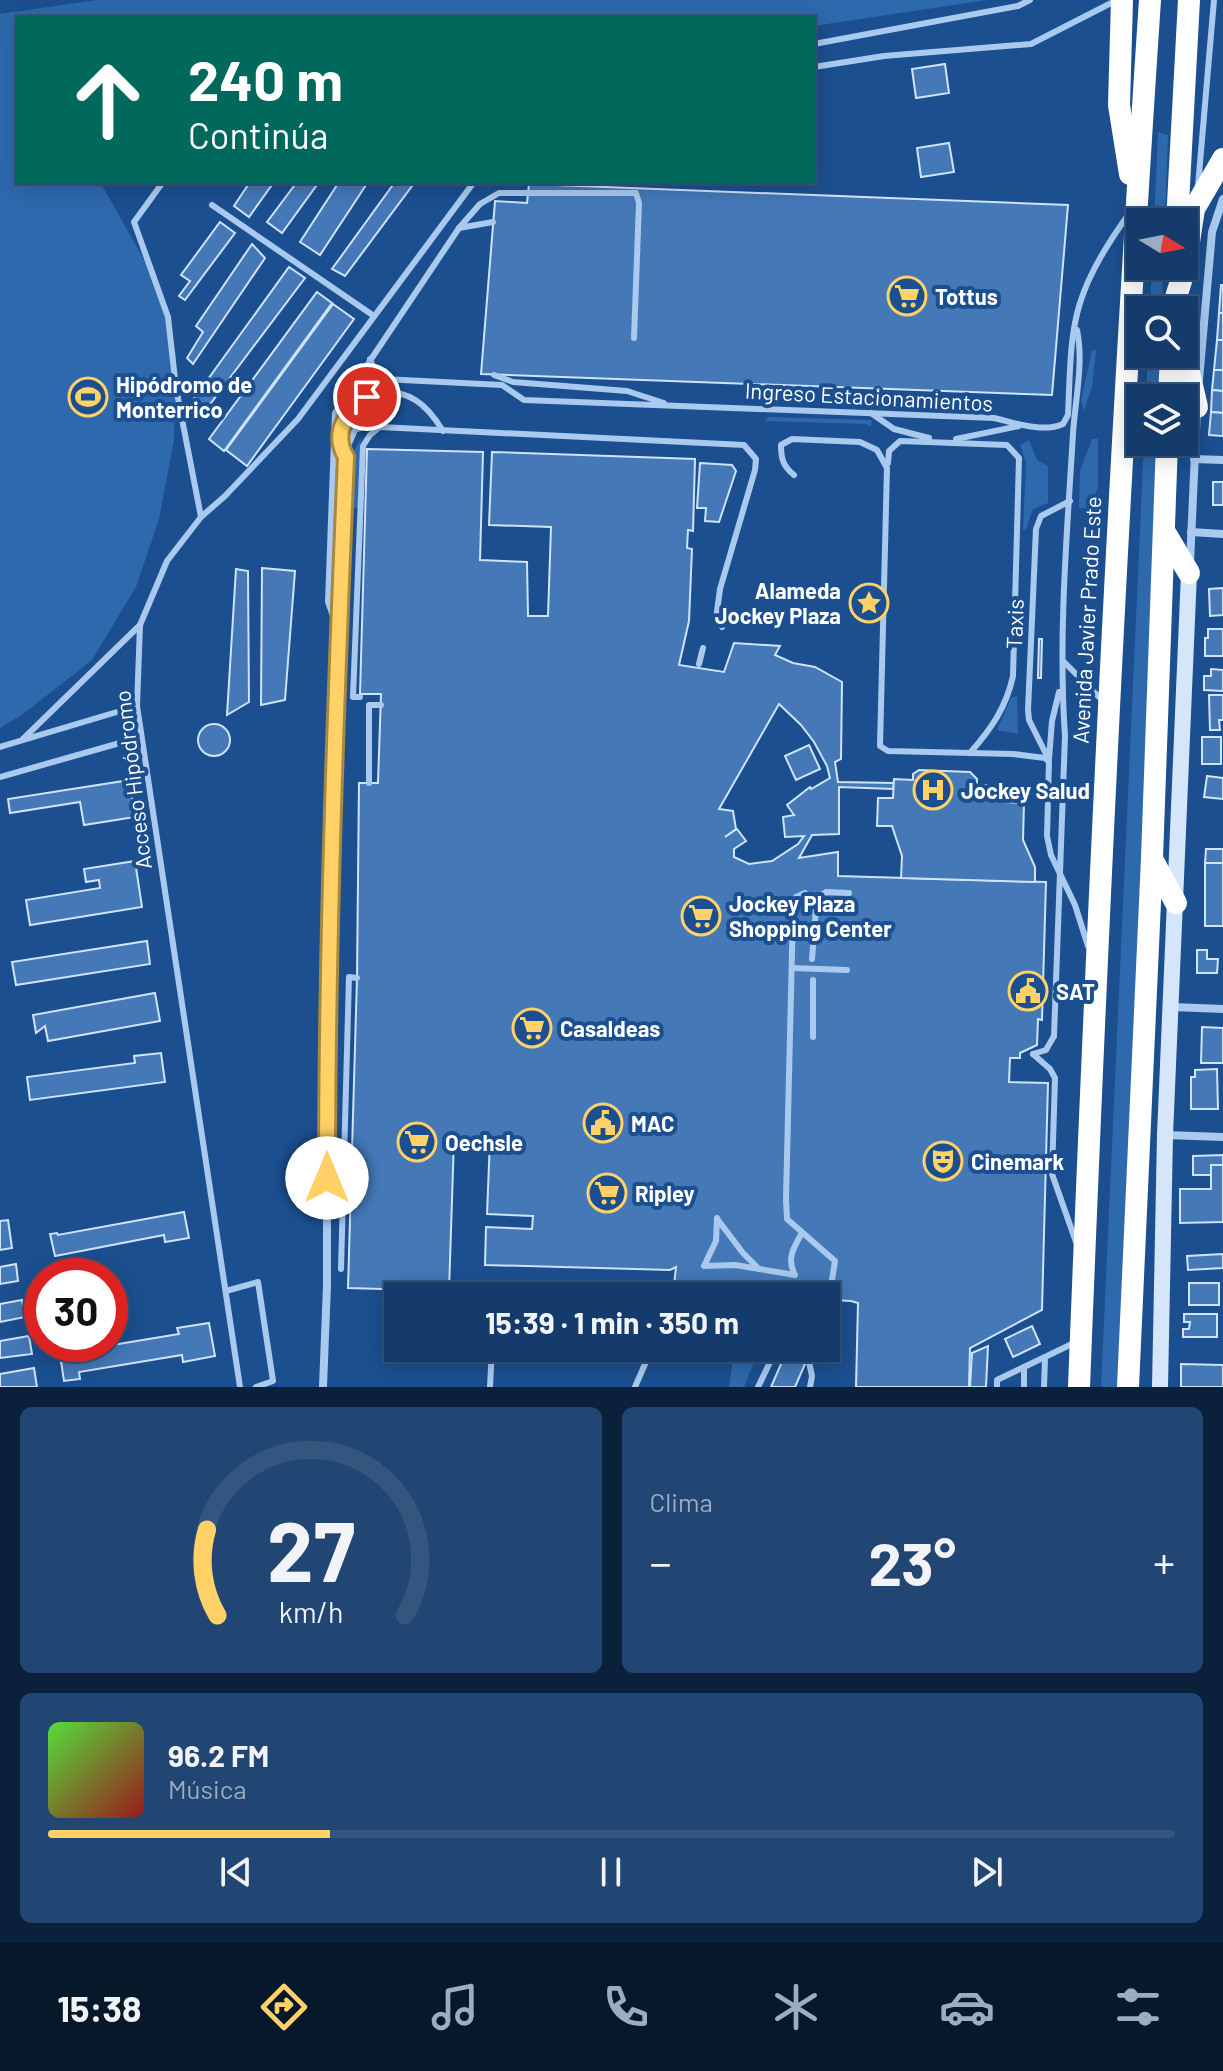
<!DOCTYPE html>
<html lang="es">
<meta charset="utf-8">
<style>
body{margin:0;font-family:Barlow,sans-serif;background:#214673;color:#f1f3f6;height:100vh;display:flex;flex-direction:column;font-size:30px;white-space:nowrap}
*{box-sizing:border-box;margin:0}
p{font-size:26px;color:#9dadc1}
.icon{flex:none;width:44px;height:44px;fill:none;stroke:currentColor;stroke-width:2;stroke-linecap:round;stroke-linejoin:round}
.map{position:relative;height:1387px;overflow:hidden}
.drawer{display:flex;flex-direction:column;gap:20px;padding:20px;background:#0b203b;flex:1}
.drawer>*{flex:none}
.hud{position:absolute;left:16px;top:16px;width:800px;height:168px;border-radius:0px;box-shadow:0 4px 20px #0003,0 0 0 2px #33557e;background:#00695c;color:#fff;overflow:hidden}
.needle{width:52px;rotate:100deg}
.fabs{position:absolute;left:1126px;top:208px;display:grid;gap:16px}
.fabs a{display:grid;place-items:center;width:72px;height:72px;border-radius:0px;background:#143b6b;box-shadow:0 4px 20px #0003,0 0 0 2px #33557e;font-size:40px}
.speed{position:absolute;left:24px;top:1258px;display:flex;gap:16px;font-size:40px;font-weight:700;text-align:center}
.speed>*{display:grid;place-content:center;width:104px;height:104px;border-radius:50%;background:#143b6b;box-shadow:0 4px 20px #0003,0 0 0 2px #33557e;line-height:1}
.speed .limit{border:12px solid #d22;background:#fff;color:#111}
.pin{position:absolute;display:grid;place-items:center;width:68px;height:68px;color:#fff;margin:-34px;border:4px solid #fff;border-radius:50%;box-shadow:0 2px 8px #0007}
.me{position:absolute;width:88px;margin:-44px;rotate:0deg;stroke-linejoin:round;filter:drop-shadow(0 0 6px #0008)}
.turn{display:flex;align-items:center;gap:28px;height:168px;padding:0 40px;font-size:36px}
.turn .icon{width:104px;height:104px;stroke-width:2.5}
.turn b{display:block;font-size:56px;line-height:68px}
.big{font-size:60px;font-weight:700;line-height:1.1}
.drawer .widget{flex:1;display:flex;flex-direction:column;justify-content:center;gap:12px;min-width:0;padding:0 28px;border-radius:12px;background:#214673}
.drawer .dial{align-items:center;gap:0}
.dial svg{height:208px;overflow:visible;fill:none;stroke:#33557e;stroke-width:7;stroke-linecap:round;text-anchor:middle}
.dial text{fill:#f1f3f6;stroke:none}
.song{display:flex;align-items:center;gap:24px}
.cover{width:96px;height:96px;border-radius:12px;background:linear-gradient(135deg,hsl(110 70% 55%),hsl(0 70% 35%))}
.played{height:8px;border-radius:4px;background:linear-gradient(90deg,#ffd166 25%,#33557e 25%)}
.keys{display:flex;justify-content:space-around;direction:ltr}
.heat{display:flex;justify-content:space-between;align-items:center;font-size:44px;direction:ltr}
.drawer .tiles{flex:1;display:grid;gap:20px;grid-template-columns:1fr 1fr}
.widget:last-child{grid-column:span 2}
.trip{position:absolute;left:384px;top:1282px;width:456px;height:80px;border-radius:0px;background:#143b6b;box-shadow:0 4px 20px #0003,0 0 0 2px #33557e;font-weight:700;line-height:80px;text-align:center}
.tabs{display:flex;height:128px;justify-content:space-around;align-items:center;background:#08182b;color:#9dadc1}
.tabs .icon{width:56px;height:56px}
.tabs .current{color:#ffd166}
.tabs b{font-size:36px;color:#f1f3f6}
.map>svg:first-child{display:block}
</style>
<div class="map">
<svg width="1223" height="1387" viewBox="0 0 1223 1387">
<rect width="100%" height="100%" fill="#1b4f8f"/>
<g fill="#2e69ad">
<polygon points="97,0 987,0 814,26 814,18 18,18 18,182 98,182 103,187 151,272 176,355 174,440 159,519 136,587 92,660 23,714 0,728 0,14"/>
<polygon points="1158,132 1168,135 1165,222 1154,222"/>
<polygon points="1152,266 1163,266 1162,310 1150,310"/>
<polygon points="1096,350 1092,387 1084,411 1081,400 1092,351"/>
<polygon points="1148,354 1160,354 1159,398 1146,398"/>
<polygon points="768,417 872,420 871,427 866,424 765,421"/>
<polygon points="361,438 359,508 350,508 351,457"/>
<polygon points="1092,439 1098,439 1098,488 1089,508 1079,508 1080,471"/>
<polygon points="1029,440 1037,460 1048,466 1048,503 1033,509 1026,529 1023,530 1026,463 1020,445"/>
<polygon points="1144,442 1157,442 1125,1387 1101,1387"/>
<polygon points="1017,696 1018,734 997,730 1011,698"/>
<polygon points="511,1288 713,1296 510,1296"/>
<polygon points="735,1348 760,1348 744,1387 729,1387"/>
</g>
<g fill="#4478b7" stroke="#cfe3fa" stroke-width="2" fill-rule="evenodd">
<polygon points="945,64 949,93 916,98 912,69"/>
<polygon points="949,143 954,172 921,177 917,148"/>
<polygon points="250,182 274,182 249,217 234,206"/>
<polygon points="297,182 319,182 282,233 267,222"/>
<polygon points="339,182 368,182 320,255 300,242"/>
<polygon points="395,182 415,182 345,276 332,269"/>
<polygon points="529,184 1068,205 1052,395 481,374 495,201 527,203"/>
<polygon points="220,222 235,233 185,300 179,296 190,281 181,275"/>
<polygon points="252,244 265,258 193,364 187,358 203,332 196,326"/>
<polygon points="289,267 305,278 199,419 190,404"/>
<polygon points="1221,285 1223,285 1223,313 1219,313"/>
<polygon points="317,292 332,303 224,451 209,439"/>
<polygon points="333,304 354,319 247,466 226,450"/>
<polygon points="1219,313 1223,313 1223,340 1217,340"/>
<polygon points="1217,340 1223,340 1223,370 1214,370"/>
<polygon points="1214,370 1223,370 1223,391 1212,390"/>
<polygon points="1212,390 1223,391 1223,413 1211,412"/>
<polygon points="1211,412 1223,413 1223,436 1209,435"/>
<path d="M367,449L483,452L480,560L527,562L528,616H548L551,527L489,525L492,452L695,459L693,531L688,530L687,548L692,549L689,621L679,665L724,672L734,643L780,646L775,655L793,663L815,667L842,682L841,759L835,762L838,782L894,783L893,789L839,787V834L812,835L799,858L838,852V876L1046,882L1042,1020L1038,1019L1037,1045L1020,1053V1058H1010L1009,1082L1048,1083L1042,1310L970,1348L969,1387H856L858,1303L851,1301L833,1300L826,1317V1296H785L771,1288L750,1287L749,1296L673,1294L676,1267L670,1270L485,1265L486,1227L532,1229L533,1216L487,1214L490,1140L454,1139L449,1291L348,1288L357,978L359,783H378L381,694H360ZM779,704L801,725L814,742L827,766L830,778L811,789L810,787L787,805L794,815L783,817L785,837L804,836L798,844L772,861L749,864L734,857V849L746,841L737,829L725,837L736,829L733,811L719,809Z"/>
<polygon points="700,463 732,465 736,471 719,522 705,521 706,508 697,508"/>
<rect x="1213" y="482" width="10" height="23"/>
<polygon points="262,568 295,571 285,700 261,705"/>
<polygon points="236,569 248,571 249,702 227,715"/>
<polygon points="1223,588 1223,615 1210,616 1209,589"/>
<polygon points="1208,629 1223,629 1223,656 1205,656 1205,638 1208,638"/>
<polygon points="1039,639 1042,639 1041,678 1038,678"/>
<polygon points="1211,669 1223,670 1223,691 1204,690 1204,676 1211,676"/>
<polygon points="1209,695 1223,695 1223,720 1219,720 1220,730 1210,730"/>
<circle cx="214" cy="740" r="16"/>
<rect x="1202" y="737" width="19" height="27"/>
<polygon points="809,745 820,769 796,780 785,756"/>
<polygon points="919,770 970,772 977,779 977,785 1007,786 1006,802 1024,803 1023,840 1035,867 1035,882 901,878 902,856 892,826 877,826 878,798 893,798 894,779 913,780 913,774"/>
<polygon points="1207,776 1223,778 1223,799 1204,797"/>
<polygon points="130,780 135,817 84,825 80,802 10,813 8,799"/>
<polygon points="1206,849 1223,849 1223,863 1205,863"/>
<polygon points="135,861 142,907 30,925 26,900 100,888 99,880 86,882 84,869"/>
<rect x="1205" y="863" width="18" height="63"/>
<polygon points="147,941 150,964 16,985 12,962"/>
<polygon points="1197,950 1207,950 1207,959 1218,959 1217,973 1197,973"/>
<polygon points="155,993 160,1021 48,1041 45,1026 36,1033 33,1015"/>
<polygon points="1202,1027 1223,1028 1223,1063 1201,1063"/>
<polygon points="161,1053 165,1082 30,1100 27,1077 135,1063 134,1056"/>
<polygon points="1217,1069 1218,1109 1191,1109 1191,1077 1195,1077 1195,1070"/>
<polygon points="1223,1155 1223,1165 1211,1165 1211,1175 1193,1175 1193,1156"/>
<polygon points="1211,1165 1223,1165 1223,1222 1180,1223 1180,1189 1211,1189"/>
<polygon points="184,1212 189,1238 165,1242 164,1235 55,1256 50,1234 57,1233 58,1235"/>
<polygon points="8,1220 12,1248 0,1250 0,1221"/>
<polygon points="1223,1254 1223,1268 1188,1270 1187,1256"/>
<polygon points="16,1264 18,1281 0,1284 0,1267"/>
<rect x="1189" y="1283" width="30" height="22"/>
<polygon points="22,1300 25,1317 0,1322 0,1304"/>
<polygon points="1184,1314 1217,1314 1217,1337 1183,1337 1183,1329 1189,1329 1190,1322 1184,1322"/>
<polygon points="209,1323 215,1356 183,1362 182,1355 79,1372 80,1379 64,1381 59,1348 75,1345 76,1351 179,1334 177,1328"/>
<polygon points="1032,1326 1040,1344 1013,1357 1005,1339"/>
<polygon points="29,1336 32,1354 0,1358 0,1341"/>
<polygon points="988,1346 986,1387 970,1387 972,1353"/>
<polygon points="788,1348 812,1348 795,1387 771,1387"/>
<polygon points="1181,1364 1223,1365 1223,1387 1181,1387"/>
<polygon points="34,1368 37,1387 0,1387 0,1374"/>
</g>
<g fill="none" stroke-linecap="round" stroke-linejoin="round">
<g stroke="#a9c9ee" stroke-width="6">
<polyline points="814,44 1018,6 1030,0"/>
<polyline points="814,67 884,56 1031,44 1115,1"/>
<polyline points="163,182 134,222 168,317 176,388 201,517"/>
<polyline points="1198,186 1214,0"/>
<polyline points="212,205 374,316"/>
<polyline points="459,228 493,222"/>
<path d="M370,359L374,369L383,379L502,385L524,400L994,418C1015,423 1043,433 1063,424L1068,415C1070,378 1069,338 1080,303C1090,271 1109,242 1128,215"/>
<path d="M364,368L367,386L375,393C409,389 426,403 443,431"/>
<polyline points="494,375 513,382 627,391 664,403"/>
<polyline points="871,413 894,429 929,438"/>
<polyline points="956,439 1019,426"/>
<path d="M346,457C328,429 352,406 375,393"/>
<path d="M888,463L889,451L900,441L1007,445L1019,458L1013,676C1006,708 991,729 970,753"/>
<path d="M794,475C783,466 781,459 781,445L792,439L860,442L877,450L887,468L880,746L888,751L1013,754L1045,758L1049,762L1047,836L1051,855L1075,905L1088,946"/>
<polyline points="338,624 346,450 355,430 363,427 379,427"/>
<polyline points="337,627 328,602 335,413 459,228 480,204 499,193 636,193 639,203 634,338"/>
<polyline points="1063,661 1103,701"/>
<polyline points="699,664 703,648"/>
<polyline points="360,697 353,697 363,446 370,435 380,427 744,445 756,459 755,470 720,589 716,619 722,627"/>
<path d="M1065,736C1058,637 1067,533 1073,434C1075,400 1084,363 1077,330"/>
<polyline points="23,739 140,625"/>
<polyline points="0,747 137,706"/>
<polyline points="1048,758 1029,720 1028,710 1036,529 1041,516 1070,501"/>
<polyline points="1049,759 1052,721 1059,692"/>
<polyline points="0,777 141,737"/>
<polyline points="369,783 369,705 381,705"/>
<polyline points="805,893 796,897 793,911 786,1199 787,1219 835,1261 831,1286"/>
<polyline points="812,959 817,897 826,892 849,893"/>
<polyline points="792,968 847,970"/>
<polyline points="813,1037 813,980"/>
<polyline points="1033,1054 1050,1069 1055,1078 1052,1174 1076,1242"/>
<polyline points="1033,1054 1046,1050 1054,1036"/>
<path d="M717,1218L716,1241L704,1266L735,1265L795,1275C786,1259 794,1247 802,1233"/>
<polyline points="718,1220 743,1253 759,1269"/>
<polyline points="341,1269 349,977 357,978"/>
<polyline points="226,1291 258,1282 273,1381 256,1387"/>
<polyline points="809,1362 812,1376 810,1387"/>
<polyline points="240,1387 137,706 140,625 167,561 201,517 225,496 298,419 474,182"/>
<polyline points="490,1387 492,1348"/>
<polyline points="635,1387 652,1348"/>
<polyline points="758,1387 774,1354 784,1350"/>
<polyline points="997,1387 997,1380 1074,1343"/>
<polyline points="1024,1387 1024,1367"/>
<polyline points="1044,1387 1045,1358"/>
</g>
<g stroke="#a9c9ee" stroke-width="8">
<polyline points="1199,380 1212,232 1223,199"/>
<polyline points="1194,459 1223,460"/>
<polyline points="1191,532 1223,534"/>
<polyline points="1190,563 1197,409"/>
<polyline points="1172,1007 1223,1009"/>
<polyline points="1165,1135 1223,1137"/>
<polyline points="323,1387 327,1285 327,1027 337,627"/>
</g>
<polyline stroke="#d6e6fa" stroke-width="16" points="1160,1387 1165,1135 1189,573"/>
<g stroke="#fff" stroke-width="22">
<polyline points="1122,0 1119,105 1130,174"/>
<polyline points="1177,222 1189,0"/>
<polyline points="1172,310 1185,268 1194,209 1223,159"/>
<polyline points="1184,351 1197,407"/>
<polyline points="1169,398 1171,354"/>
<polyline points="1164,531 1189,573"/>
<polyline points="1152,859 1176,903"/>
<path d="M1079,1387C1097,924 1119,462 1150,0"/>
<polyline points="1128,1387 1152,858 1167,442"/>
</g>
<polyline stroke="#a9c9ee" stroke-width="6" points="1054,1036 1065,736"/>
</g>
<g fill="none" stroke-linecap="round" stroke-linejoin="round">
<defs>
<path id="route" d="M327,1178C327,937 336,697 346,457C332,434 346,410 367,397"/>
</defs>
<use href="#route" stroke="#a68842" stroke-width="20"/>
<use href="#route" stroke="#ffd166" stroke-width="14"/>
</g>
<defs>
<symbol id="supermarket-ring" viewBox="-11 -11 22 22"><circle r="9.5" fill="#1b4f8f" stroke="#ffd166" stroke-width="1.5"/><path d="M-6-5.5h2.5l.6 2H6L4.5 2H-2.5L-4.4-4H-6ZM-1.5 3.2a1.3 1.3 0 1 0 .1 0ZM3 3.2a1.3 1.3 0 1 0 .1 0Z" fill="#ffd166"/></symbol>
<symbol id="stadium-ring" viewBox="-11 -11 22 22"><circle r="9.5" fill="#1b4f8f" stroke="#ffd166" stroke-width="1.5"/><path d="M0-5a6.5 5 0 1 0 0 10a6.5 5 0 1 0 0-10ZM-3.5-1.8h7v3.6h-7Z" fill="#ffd166"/></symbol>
<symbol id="sight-ring" viewBox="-11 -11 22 22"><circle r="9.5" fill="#1b4f8f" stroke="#ffd166" stroke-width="1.5"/><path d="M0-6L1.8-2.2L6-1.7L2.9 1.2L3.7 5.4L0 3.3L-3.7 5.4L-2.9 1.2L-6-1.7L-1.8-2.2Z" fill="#ffd166"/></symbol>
<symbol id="hospital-ring" viewBox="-11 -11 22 22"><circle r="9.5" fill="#1b4f8f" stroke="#ffd166" stroke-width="1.5"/><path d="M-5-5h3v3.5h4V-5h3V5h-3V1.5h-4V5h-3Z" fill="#ffd166"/></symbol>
<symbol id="civic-ring" viewBox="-11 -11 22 22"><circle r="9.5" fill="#1b4f8f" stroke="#ffd166" stroke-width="1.5"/><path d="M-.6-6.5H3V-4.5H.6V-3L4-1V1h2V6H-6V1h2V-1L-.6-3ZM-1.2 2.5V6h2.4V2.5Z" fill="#ffd166"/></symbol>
<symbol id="theatre-ring" viewBox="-11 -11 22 22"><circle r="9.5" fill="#1b4f8f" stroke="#ffd166" stroke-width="1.5"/><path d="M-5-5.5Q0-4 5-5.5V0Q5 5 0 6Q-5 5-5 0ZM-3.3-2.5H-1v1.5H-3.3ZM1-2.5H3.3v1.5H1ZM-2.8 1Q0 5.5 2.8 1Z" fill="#ffd166"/></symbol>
</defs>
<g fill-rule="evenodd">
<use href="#supermarket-ring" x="885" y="274" width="44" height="44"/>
<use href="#stadium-ring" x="66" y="375" width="44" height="44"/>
<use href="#sight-ring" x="847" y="581" width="44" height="44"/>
<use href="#hospital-ring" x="911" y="768" width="44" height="44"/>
<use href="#supermarket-ring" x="679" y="894" width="44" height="44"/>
<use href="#civic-ring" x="1006" y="969" width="44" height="44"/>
<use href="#supermarket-ring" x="510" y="1006" width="44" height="44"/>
<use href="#civic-ring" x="581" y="1101" width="44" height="44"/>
<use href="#supermarket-ring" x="395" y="1120" width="44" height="44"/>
<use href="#theatre-ring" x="921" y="1139" width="44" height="44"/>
<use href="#supermarket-ring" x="585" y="1171" width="44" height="44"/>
</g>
<g text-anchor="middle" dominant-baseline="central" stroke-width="8" stroke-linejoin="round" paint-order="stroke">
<g font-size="22" font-weight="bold" fill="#fff" stroke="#1b4f8f" text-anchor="start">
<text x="935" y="296">Tottus</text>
<text x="116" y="384">Hipódromo de<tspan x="116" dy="25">Monterrico</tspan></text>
<text x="841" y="590" text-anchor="end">Alameda<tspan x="841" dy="25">Jockey Plaza</tspan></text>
<text x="961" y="790">Jockey Salud</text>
<text x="729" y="903">Jockey Plaza<tspan x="729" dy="25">Shopping Center</tspan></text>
<text x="1056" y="991">SAT</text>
<text x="560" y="1028">CasaIdeas</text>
<text x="631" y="1123">MAC</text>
<text x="445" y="1142">Oechsle</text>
<text x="971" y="1161">Cinemark</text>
<text x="635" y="1193">Ripley</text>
</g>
<g font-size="22" fill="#fff" stroke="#1b4f8f">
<text transform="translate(869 396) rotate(3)">Ingreso Estacionamientos</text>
<text transform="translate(1086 620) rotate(-87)">Avenida Javier Prado Este</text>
<text transform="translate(1014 624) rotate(-88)">Taxis</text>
<text transform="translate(132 780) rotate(-97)">Acceso Hipódromo</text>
</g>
</g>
</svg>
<div class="fabs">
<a><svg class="needle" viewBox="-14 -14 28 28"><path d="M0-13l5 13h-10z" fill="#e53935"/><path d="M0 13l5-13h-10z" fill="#9dadc1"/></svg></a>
<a><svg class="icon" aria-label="search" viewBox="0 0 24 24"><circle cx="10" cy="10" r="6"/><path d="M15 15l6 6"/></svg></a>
<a><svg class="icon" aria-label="layers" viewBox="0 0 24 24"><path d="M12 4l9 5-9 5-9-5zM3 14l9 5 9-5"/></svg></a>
</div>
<div class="speed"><div class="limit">30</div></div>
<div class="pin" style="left:367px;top:397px;background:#d93025"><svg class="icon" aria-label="arrive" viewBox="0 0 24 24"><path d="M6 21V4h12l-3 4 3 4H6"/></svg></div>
<svg class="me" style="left:327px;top:1178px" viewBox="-20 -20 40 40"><circle r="19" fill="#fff"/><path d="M0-13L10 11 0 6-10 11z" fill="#ffd166"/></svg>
<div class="trip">15:39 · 1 min · 350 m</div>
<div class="hud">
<div class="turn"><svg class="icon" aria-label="ahead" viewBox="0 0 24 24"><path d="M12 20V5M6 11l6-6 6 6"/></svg><div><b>240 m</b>Continúa</div></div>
</div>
</div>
<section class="drawer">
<div class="tiles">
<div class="widget dial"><svg viewBox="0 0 100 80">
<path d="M14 69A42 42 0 1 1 86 69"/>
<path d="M14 69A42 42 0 0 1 10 36" stroke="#ffd166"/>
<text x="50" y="56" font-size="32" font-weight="700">27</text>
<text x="50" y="72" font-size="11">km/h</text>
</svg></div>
<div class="widget"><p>Clima</p>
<div class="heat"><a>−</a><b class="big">23°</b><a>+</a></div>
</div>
<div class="widget">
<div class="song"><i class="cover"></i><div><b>96.2 FM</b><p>Música</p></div></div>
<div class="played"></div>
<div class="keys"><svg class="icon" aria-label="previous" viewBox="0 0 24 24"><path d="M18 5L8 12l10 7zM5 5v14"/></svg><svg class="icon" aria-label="pause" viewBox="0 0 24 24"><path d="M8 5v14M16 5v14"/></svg><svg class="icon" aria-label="next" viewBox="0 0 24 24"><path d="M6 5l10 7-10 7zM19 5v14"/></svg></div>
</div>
</div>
</section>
<nav class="tabs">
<b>15:38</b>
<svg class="icon current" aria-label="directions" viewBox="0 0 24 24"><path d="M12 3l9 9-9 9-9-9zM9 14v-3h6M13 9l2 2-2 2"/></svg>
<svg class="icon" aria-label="music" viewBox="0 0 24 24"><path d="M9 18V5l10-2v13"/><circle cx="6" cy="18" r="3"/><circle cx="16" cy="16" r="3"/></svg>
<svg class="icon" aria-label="phone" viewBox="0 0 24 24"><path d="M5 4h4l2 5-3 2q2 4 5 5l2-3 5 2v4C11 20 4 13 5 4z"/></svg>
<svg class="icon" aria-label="climate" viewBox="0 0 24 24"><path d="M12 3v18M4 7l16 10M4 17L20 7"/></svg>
<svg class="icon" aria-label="car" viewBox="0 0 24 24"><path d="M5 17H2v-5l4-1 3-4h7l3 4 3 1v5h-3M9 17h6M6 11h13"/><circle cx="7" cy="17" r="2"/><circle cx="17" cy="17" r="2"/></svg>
<svg class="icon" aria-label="filters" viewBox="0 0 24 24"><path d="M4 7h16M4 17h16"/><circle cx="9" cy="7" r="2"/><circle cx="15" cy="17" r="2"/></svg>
</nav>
